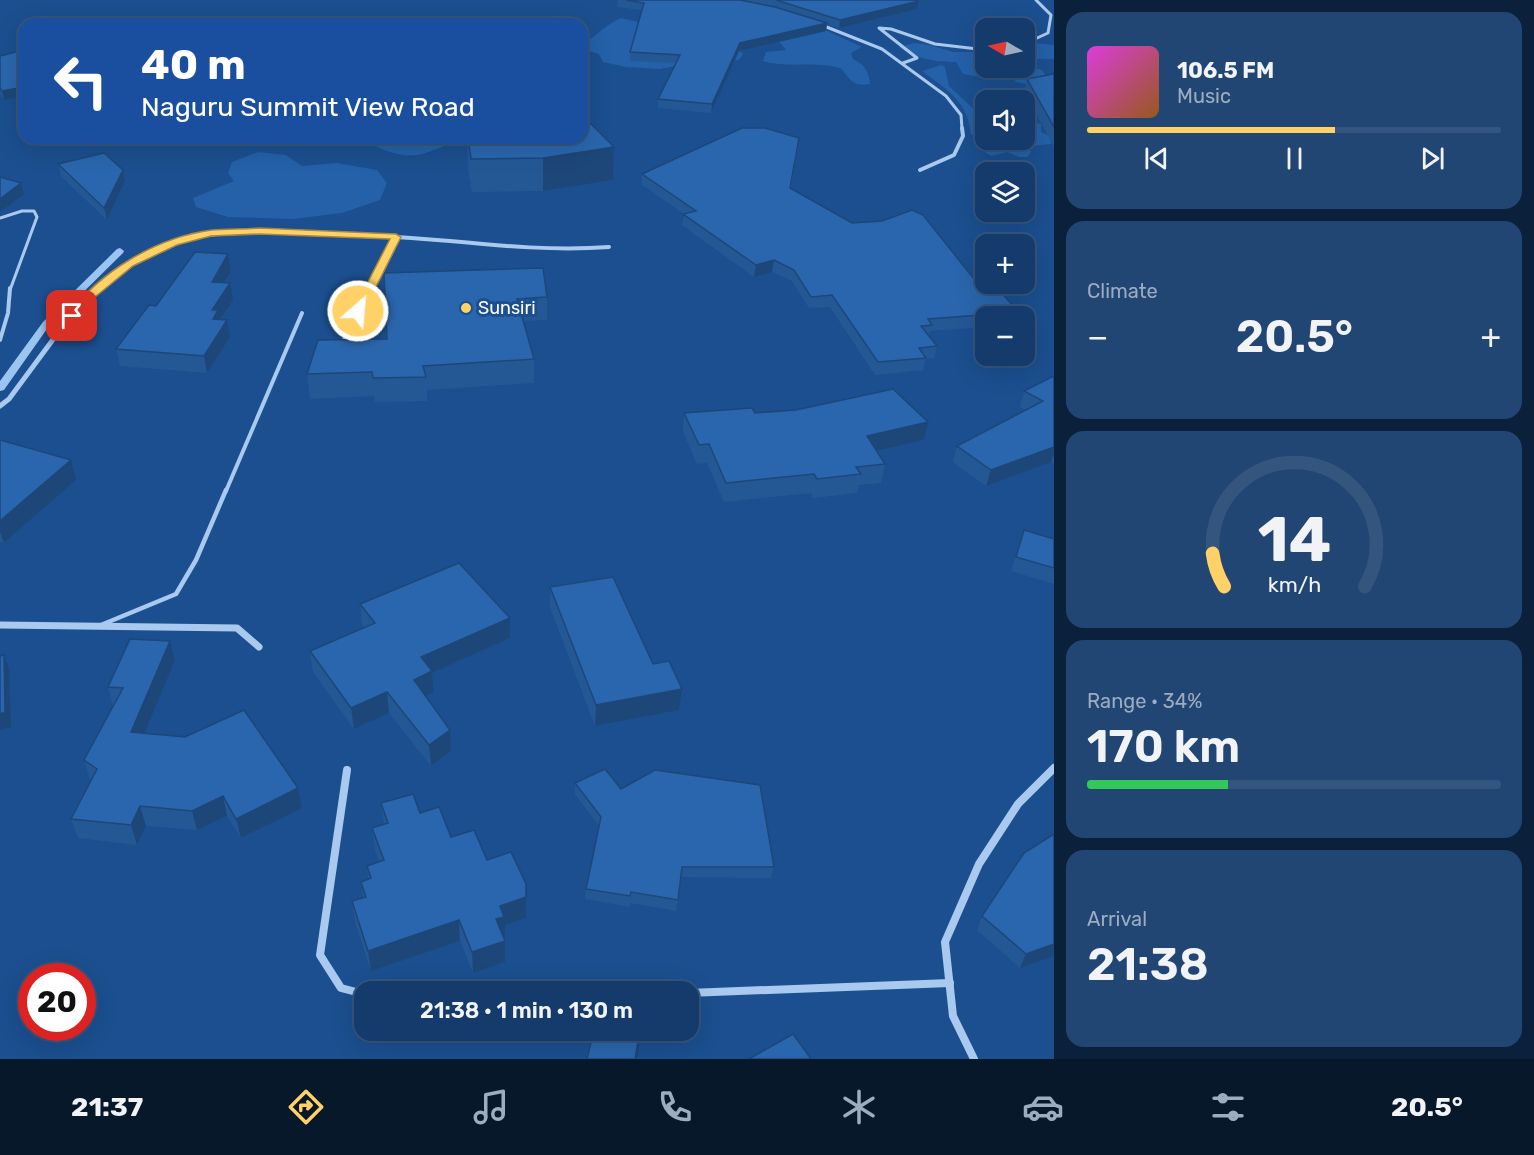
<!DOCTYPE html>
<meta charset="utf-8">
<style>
body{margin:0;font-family:Rubik,sans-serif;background:#214673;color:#f1f3f6;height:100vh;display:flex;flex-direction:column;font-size:22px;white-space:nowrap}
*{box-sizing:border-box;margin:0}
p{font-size:20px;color:#9dadc1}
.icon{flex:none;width:33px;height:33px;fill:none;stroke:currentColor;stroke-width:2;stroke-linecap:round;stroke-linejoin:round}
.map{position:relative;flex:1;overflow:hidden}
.drawer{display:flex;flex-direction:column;gap:12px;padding:12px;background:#0b203b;width:480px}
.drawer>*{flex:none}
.banner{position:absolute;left:18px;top:18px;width:570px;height:126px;border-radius:18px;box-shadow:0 6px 24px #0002,0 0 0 2px #33557e;background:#1a4fa0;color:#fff;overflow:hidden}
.needle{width:39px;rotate:279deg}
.tools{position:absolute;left:975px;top:18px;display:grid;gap:12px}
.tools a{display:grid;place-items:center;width:60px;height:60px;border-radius:12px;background:#143b6b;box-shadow:0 6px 24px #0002,0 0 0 2px #33557e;font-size:30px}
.speed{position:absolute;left:18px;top:963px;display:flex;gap:12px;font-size:30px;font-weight:700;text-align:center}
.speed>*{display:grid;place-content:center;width:78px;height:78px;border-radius:50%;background:#143b6b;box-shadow:0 6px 24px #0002,0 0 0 2px #33557e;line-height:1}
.speed .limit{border:9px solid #d22;background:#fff;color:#111}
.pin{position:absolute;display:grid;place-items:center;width:51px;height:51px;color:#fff;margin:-26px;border-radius:12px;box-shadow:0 3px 9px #0006}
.me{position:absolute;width:66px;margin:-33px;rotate:27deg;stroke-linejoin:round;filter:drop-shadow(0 0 4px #0008)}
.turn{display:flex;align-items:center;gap:21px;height:126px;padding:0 24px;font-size:27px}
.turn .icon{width:78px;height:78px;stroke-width:2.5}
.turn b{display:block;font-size:42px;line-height:51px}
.big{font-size:45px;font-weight:600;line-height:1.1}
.drawer .tile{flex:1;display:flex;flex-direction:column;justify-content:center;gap:9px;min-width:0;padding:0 21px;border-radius:18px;background:#214673}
.drawer .dial{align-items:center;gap:0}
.dial svg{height:156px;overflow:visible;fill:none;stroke:#33557e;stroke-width:7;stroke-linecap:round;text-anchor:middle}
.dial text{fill:#f1f3f6;stroke:none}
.song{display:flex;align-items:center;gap:18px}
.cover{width:72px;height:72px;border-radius:9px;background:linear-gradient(135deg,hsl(300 70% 55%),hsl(30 70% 35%))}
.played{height:6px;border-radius:3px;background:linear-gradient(90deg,#ffd166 60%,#33557e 60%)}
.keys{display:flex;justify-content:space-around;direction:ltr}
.heat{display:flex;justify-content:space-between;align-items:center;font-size:33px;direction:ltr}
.charge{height:9px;border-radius:4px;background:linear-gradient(90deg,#34c759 34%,#33557e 0)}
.trip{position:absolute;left:354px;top:981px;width:345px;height:60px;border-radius:18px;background:#143b6b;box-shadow:0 6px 24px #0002,0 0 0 2px #33557e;font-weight:600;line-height:60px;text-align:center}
.tabs{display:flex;height:96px;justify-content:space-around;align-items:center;background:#08182b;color:#9dadc1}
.tabs .icon{width:42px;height:42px}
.tabs .current{color:#ffd166}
.tabs b{font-size:27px;color:#f1f3f6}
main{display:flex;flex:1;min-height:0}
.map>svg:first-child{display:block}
</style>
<main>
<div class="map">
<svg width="1054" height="1059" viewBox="0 0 1054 1059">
<rect width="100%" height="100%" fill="#1b4f8f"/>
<g fill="#2461a8">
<path d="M621,18L730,44L743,54L739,60L695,62L660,69L626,67L603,62L599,54L586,50L583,44C597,36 606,24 621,18Z"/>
<path d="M823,29L862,47L851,53L853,59C865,65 869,71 870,84C855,87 850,81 842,69C814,60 788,69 763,61L766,52L786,50L774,36Z"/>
<polygon points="1024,42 1054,45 1054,59 1025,59"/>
<path d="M914,43L930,45L953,52H985L986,68L1015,69L1030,67L1042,70L1045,75L1033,85L1016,82L1010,74L981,77L963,74L956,62C938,62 913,59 899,47Z"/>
<path d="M941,65L945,67L949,86L982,117L985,118L986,140H1024L1025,121L1041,124V132L1051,137V144L1028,146L1031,152L1027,157H1019L1007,152L991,156L985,152L983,147L986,143L971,134C967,100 948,91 922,71Z"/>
<path d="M375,138H442L446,139L444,146C416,158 406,159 377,147Z"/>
<polygon points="258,152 286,155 302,166 337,163 377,170 387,183 380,200 342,213 293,219 228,217 196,207 193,198 234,181 228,173 232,162"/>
</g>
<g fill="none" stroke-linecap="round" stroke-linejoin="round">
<polygon fill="#9cc4f0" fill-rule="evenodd" points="120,248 124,251 123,253 49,326 4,390 0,391 0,381 43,322 117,249"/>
<g stroke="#a9c9ee" stroke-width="3">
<polyline points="0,218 22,211 34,211 37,217 10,290"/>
<polyline points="369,290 396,237"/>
</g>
<g stroke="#a9c9ee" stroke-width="4">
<polyline points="0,340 8,313 10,288"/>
<polyline points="342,344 370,288"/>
<polyline points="226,491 302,313"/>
</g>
<polyline stroke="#a9c9ee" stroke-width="4.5" points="101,625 176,594 196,560 226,490"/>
<g stroke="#a9c9ee" stroke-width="3">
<polyline points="819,24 882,49 946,96 961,115 962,129"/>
<polyline points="1024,44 1048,33 1051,15 1036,0"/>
<polyline points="903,63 917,58 879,28 891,29 935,44 986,50"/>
</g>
<g stroke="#a9c9ee" stroke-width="4">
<polyline points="920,170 954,155 963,136 962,128"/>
<path d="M96,290C119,270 144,253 174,243C216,230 261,231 305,233C353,234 402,237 450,241C503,246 556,251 609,247"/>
</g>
<polyline stroke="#a9c9ee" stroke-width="5" points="0,406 9,399 63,326 98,288"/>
<polyline stroke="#a9c9ee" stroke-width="7" points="0,625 237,628 259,647"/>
<g stroke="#a9c9ee" stroke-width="8">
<polyline points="347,770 320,955 341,988 364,994"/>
<polyline points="688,993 950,983"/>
<polyline points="974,1059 953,1016 945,942 979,864 1018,804 1054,768"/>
</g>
</g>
<g fill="#245895">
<polygon points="618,0 914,0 919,1 917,9 839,28 827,24 826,31 739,51 711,113 658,108 658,99 676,63 630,61 630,52 642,10 617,7"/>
<polygon points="24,51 24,96 4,100 0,94 0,56"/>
<polygon points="1054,72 1054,147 1024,91 1027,79 1053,74"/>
<polygon points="467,138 614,147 613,180 543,191 472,192 468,168"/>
<polygon points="798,148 791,189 852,223 974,279 1014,307 1011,316 986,316 986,327 930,331 929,336 937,346 934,358 926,359 923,370 875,375 830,307 809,308 792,281 772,272 754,277 682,225 684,214 642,185 642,174"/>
<polygon points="58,164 125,181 107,220 61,176"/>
<polygon points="228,254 231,271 224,283 233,300 220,320 230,337 207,373 120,366 116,349 156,306"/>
<polygon points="384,273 547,297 547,320 523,321 534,359 534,383 427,390 427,401 375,402 374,396 310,399 307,374 387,339"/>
<polygon points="1054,376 1054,464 1051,462 986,486 953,462 957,446 1026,410 1020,407 1024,391"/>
<polygon points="684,413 755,413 924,440 877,451 885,464 881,483 859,485 857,493 813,498 811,493 724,502 707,463 697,464 683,432"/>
<polygon points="0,440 76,480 4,543 0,542"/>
<polygon points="1024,530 1054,539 1054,584 1011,571"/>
<polygon points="550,587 653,664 682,689 679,710 595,726 550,607"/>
<polygon points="360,604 510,638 432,673 434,692 426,696 450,730 451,751 431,766 389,713 354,729 313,672 310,651 364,628 362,625"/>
<polygon points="170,641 175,660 144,733 298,788 302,808 241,838 227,816 197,830 146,826 137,845 78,838 71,819 91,780 90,779 84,760 113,706 108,687"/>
<polygon points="575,783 621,789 774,867 771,878 681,877 676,911 630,903 630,907 585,899 586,889 599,826 575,794"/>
<polygon points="381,803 420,813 451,837 526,884 526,918 505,925 505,937 504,938 505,962 473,973 460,941 371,971 355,922 352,901 363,898 361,882 368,879 367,866 379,861 375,849 372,828 384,824"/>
<polygon points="1054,834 1054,956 1020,968 977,930 982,916"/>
</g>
<g fill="#1d4779">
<polygon points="919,1 917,9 839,28 840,20"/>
<polygon points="827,23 826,31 739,51 711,113 712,104 740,43"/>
<polygon points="24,87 24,96 4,100 2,91"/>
<polygon points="614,147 613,180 543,191 543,158"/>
<polygon points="123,170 125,181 107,220 104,208"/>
<polygon points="21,183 24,194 0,212 0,199"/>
<polygon points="228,254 231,271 214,299 212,282"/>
<polygon points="774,260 772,272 754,277 756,265"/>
<polygon points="230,283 233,300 220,320 216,336 212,310"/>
<polygon points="227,320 230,337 207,373 204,356"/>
<polygon points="928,422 924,440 863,454 867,436"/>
<polygon points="1054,447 1054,454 1051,462 986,486 991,470"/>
<polygon points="71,460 76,480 4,543 0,532 0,521"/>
<polygon points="510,618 510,638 432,673 434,692 415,701 414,680 421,657"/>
<polygon points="170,641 175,660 137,751 131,732"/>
<polygon points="4,655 9,669 11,727 0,730 0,714"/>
<polygon points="682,689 679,710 595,726 596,705"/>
<polygon points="387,692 389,713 354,729 351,708"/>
<polygon points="450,730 451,751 431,766 429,745"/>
<polygon points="298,788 302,808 241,838 236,819"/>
<polygon points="223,796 227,816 197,830 192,811"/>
<polygon points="140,806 146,826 137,845 131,825"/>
<polygon points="526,897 526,918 505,925 505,937 496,940 496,919 500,906"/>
<polygon points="459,920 460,941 371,971 368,951"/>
<polygon points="505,941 505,962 473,973 472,952"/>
<polygon points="1054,944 1054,956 1020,968 1026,954"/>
<polygon points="640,1030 642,1030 637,1059 635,1059"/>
</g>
<g fill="#2a66ad" stroke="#1d4779" stroke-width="1.5">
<polygon points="626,0 740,0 775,7 827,23 740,43 712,104 658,99 680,55 630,52 644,3"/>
<polygon points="776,0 914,0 919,1 840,20"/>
<polygon points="24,50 24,87 2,91 0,88 0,56"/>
<polygon points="1054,72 1054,127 1027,79 1053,74"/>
<polygon points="582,115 614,147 543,158 471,159 468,138 582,138"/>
<polygon points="742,128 765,128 799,138 790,188 852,223 882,221 912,210 923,215 974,279 986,278 986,284 994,284 1014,307 990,308 995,314 928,319 932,325 921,326 937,346 919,348 926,358 878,362 832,295 811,297 794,270 774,260 756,265 683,214 696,211 642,174"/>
<polygon points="104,153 123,170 104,208 58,164"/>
<polygon points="0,177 21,183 0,199"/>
<polygon points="195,252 228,254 212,282 230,283 212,310 218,310 213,319 227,320 204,356 116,349 149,305 156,306"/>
<polygon points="543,268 547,297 517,299 534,359 423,366 426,377 373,378 372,372 307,374 318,340 387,339 384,273"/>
<polygon points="1054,376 1054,447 991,470 957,446 1043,401 1024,391"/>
<polygon points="893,389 928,422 867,436 885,464 856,467 861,474 817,479 814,474 726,483 709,444 699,445 684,413 752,408 755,413 796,410"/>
<polygon points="0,440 71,460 0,521"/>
<polygon points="1024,530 1054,539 1054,568 1016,557"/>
<polygon points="459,563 510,618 421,657 432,671 414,680 450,730 429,745 387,692 351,708 310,651 375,623 360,604"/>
<polygon points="613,577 653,664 669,661 682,689 596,705 550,587"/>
<polygon points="130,639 170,641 131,732 185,737 244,710 298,788 236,819 223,796 192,811 140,806 131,825 71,819 97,769 84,760 123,688 108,687"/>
<polygon points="4,655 5,712 0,714 0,656"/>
<polygon points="605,769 621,789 655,770 760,785 774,867 682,867 678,900 631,892 630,896 586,889 601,817 575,783"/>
<polygon points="413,794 420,813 439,807 451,837 474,830 487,860 511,852 526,884 526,897 500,906 504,917 496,919 505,941 472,952 459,920 368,951 352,901 366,897 361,882 371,878 367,866 384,860 372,828 388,823 381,803"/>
<polygon points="1054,834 1054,944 1026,954 982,916 1024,853"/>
<polygon points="605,982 645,992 603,992"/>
<polygon points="594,1030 640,1030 635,1059 587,1059"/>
<polygon points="793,1034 811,1059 749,1059"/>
</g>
<path fill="#ffd166" stroke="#a68842" stroke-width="1.5" d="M259,228L396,234L401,237L364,311L358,315L353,311L390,239L259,234L211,236L177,245L133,266L89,302L76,319L72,320L67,316C100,271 157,237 212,230C228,229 244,229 259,228Z"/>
<circle fill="#ffd166" stroke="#1b4f8f" stroke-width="2" cx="466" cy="308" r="6"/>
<g text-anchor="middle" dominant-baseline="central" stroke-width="6" stroke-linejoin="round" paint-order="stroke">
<g font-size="18" fill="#fff" stroke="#1b4f8f" text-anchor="start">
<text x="478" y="308">Sunsiri</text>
</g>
</g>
</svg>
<div class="tools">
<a><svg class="needle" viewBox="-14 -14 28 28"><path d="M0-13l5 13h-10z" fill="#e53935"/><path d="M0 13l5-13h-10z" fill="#9dadc1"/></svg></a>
<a><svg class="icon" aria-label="sound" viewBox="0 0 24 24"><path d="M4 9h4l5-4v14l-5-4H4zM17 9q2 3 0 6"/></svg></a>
<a><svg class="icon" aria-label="layers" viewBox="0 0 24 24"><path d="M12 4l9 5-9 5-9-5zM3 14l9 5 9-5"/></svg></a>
<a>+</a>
<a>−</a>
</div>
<div class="speed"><div class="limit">20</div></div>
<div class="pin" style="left:72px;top:316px;background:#d93025"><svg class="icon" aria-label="arrive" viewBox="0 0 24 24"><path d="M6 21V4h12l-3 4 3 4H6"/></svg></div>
<svg class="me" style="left:358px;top:311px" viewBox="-20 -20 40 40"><circle r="17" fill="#ffd166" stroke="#fff" stroke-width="3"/><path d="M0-11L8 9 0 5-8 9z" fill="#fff"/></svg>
<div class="trip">21:38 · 1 min · 130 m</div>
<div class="banner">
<div class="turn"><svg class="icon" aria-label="left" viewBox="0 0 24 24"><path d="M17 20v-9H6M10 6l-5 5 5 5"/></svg><div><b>40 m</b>Naguru Summit View Road</div></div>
</div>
</div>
<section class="drawer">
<div class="tile">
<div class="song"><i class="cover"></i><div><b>106.5 FM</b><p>Music</p></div></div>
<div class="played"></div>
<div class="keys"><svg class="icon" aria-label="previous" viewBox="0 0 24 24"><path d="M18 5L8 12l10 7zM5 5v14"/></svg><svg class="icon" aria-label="pause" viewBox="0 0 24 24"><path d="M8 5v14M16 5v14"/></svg><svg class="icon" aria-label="next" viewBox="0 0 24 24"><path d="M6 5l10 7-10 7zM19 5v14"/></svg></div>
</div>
<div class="tile"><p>Climate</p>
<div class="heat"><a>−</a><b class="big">20.5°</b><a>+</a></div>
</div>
<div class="tile dial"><svg viewBox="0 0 100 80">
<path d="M14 69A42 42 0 1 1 86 69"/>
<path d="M14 69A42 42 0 0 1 8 52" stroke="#ffd166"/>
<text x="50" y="56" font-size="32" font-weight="700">14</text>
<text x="50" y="72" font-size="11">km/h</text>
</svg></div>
<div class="tile"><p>Range · 34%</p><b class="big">170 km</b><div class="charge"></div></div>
<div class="tile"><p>Arrival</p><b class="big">21:38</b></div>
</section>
</main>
<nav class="tabs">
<b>21:37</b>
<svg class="icon current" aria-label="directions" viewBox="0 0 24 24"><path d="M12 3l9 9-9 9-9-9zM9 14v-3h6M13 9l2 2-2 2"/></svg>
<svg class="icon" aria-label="music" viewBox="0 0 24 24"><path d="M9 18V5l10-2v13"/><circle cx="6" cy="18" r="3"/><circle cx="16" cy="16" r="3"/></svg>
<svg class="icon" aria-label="phone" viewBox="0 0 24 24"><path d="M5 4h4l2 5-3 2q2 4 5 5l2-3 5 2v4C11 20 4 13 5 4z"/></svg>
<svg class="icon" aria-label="climate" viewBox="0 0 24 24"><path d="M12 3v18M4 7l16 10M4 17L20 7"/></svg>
<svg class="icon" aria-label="car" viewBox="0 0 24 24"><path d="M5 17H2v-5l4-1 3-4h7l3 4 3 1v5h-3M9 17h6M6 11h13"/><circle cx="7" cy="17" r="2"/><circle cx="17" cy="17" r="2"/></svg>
<svg class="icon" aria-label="filters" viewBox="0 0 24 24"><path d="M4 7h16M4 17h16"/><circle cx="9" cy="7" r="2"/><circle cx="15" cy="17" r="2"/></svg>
<b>20.5°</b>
</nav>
